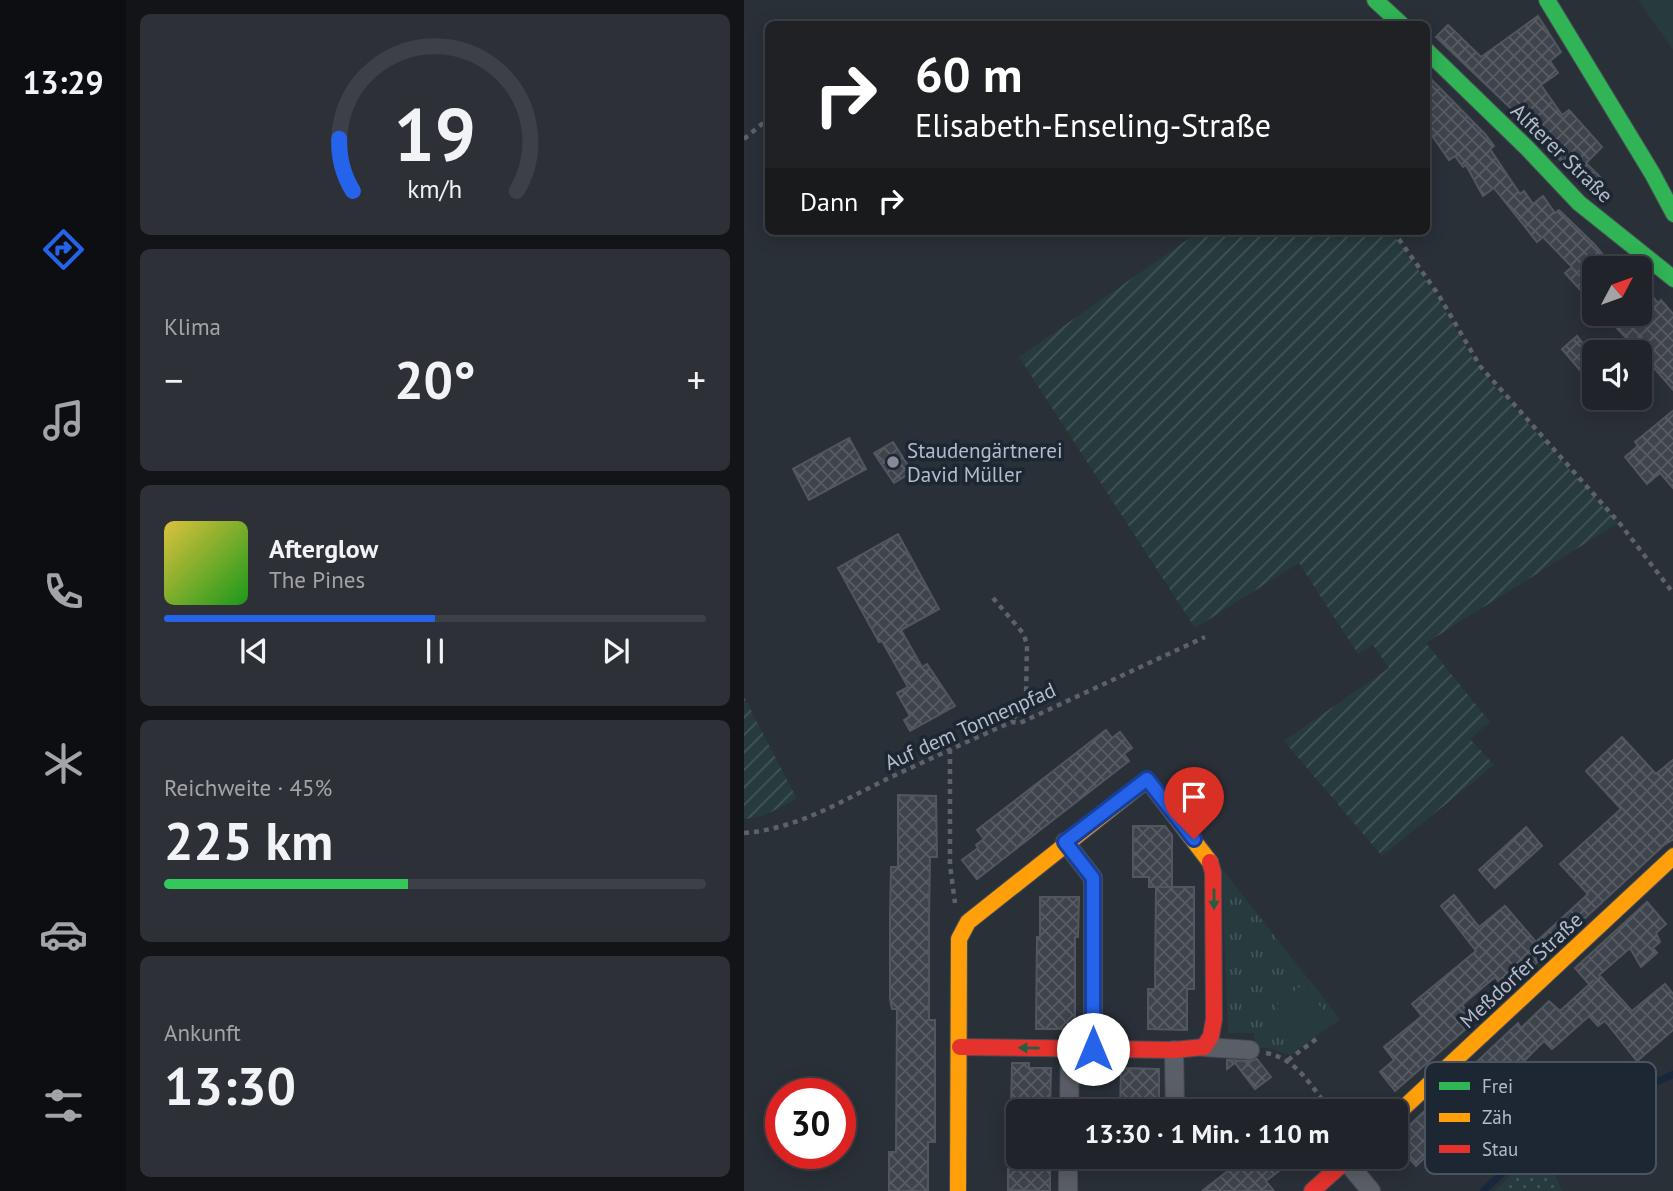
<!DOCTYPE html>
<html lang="de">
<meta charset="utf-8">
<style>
body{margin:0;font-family:"PT Sans",sans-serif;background:#2d3036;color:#f1f3f6;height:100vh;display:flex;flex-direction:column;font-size:26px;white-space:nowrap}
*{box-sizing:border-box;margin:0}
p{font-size:23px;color:#a2a4a8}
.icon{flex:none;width:38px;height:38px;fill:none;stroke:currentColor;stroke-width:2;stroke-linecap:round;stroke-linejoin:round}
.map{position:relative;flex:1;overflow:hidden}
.details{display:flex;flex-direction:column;gap:14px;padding:14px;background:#121417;width:618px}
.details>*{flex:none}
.guide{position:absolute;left:21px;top:21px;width:665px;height:214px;border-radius:10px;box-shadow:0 4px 18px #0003,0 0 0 2px #3d4147;background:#202124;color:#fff;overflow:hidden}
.needle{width:46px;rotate:49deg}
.fabs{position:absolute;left:838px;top:256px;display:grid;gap:14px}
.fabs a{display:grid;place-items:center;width:70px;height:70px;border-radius:10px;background:#20242a;box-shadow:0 4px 18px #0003,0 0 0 2px #3d4147;font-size:35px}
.speed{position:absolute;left:21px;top:1078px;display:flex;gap:14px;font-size:35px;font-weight:700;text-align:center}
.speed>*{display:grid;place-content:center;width:91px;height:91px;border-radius:50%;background:#20242a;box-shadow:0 4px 18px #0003,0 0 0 2px #3d4147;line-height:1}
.speed .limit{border:10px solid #d22;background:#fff;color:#111}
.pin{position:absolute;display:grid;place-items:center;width:60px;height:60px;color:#fff;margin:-72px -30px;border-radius:50% 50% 50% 0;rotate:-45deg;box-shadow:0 0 7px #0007}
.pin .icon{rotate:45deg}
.me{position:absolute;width:77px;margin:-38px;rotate:0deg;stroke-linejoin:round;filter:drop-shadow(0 0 5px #0008)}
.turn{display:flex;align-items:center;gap:24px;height:147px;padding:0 35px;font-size:32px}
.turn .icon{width:91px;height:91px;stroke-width:2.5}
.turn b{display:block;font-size:49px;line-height:60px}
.then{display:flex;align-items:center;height:66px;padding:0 35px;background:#0003;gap:14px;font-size:26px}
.big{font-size:52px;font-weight:800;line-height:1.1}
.details .card{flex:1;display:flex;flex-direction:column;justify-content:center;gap:10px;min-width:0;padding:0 24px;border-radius:10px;background:#2d3036}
.details .dial{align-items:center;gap:0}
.dial svg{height:182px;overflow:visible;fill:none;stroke:#3d4147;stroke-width:7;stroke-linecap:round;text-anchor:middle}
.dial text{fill:#f1f3f6;stroke:none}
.song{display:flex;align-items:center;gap:21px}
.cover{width:84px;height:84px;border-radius:10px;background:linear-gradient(135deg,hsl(50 70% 55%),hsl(120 70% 35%))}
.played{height:7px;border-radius:4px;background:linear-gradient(90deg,#2563eb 50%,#3d4147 50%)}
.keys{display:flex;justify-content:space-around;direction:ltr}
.heat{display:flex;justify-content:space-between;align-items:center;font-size:38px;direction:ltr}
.charge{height:10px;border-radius:5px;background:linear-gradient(90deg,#34c759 45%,#3d4147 0)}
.trip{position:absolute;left:262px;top:1099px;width:402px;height:70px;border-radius:10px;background:#20242a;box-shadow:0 4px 18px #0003,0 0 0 2px #3d4147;font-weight:800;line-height:70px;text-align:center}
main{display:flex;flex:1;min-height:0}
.tab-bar{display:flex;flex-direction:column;width:126px;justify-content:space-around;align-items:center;background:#0d0e11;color:#a2a4a8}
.tab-bar .icon{width:49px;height:49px}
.tab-bar .on{color:#2563eb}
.tab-bar b{font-size:32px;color:#f1f3f6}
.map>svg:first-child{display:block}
</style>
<main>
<nav class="tab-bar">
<b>13:29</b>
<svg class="icon on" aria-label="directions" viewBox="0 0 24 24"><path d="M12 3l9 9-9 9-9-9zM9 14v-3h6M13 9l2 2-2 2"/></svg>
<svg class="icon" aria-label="music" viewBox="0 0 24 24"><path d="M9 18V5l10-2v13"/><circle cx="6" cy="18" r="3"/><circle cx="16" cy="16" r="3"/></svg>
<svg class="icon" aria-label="phone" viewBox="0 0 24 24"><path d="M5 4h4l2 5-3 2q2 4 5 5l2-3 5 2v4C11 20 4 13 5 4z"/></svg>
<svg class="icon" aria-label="climate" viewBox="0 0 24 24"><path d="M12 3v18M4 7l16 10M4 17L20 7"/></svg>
<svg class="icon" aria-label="car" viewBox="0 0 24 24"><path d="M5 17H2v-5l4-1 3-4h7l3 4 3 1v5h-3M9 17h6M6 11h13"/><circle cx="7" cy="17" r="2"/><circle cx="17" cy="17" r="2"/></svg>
<svg class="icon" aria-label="filters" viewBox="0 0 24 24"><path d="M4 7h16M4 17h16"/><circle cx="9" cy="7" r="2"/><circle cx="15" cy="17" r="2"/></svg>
</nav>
<section class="details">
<div class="card dial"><svg viewBox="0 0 100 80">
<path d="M14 69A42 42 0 1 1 86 69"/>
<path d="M14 69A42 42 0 0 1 8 46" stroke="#2563eb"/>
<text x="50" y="56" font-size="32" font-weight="700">19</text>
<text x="50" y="72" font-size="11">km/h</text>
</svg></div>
<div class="card"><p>Klima</p>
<div class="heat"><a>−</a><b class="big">20°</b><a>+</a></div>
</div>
<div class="card">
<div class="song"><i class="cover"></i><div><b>Afterglow</b><p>The Pines</p></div></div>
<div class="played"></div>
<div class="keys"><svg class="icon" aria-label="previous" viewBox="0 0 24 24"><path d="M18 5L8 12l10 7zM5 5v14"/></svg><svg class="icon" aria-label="pause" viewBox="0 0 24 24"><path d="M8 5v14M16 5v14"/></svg><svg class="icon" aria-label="next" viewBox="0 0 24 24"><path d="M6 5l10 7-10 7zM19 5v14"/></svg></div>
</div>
<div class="card"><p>Reichweite · 45%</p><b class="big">225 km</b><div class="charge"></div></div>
<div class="card"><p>Ankunft</p><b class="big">13:30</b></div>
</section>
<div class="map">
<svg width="930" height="1191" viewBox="0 0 930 1191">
<defs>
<pattern id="grass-dots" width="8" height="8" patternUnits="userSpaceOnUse" patternTransform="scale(1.75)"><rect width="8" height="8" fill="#273a3e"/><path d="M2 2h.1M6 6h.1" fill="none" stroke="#445559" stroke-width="1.8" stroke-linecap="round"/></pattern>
<pattern id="park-tufts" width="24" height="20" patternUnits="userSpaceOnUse" patternTransform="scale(1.75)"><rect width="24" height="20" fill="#273a3e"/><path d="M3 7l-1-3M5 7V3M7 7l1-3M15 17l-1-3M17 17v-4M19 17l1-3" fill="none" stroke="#445559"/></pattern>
<pattern id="garden-furrows" width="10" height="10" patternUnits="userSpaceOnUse" patternTransform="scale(1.75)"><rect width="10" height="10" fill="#273a3e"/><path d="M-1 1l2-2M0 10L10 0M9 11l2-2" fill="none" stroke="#445559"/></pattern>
<pattern id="building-cross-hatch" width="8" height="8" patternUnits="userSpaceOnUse" patternTransform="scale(1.75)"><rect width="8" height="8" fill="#3f444c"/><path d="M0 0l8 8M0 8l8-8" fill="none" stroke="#585d64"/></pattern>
</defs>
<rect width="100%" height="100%" fill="#2a3038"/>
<polygon fill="url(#grass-dots)" points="799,1147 818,1191 750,1191"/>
<polygon fill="url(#park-tufts)" points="478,869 596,1019 547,1055 524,1048 511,1047 510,1033 484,1033"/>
<g fill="url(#garden-furrows)">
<polygon points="456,231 647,231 692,295 734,368 874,523 682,643 746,722 726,739 750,765 638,856 540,741 645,668 629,645 614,654 555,563 451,628 275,357"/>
<polygon points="0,697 53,799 19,816 0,819"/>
</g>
<g fill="#273a3e">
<polygon points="894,0 929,0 929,50"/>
<polygon points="558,985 580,1011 553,1033 531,1006"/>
</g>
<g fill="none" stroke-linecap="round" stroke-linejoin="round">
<polyline stroke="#19273c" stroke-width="7" points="739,1191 799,1136 930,1074"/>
</g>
<g fill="url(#building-cross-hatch)" stroke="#52575f" stroke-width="2">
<polygon points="794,16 817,52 806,61 814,73 797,85 818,115 825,110 858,147 842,163 858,179 846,192 777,118 692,37 704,25 737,57"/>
<polygon points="682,74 741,134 750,146 746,149 776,194 780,191 789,204 799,196 811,213 815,210 851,245 870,268 850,268 850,305 821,273 828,267 799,237 793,242 750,188 739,196 722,165 719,167 711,156 705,160 682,127"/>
<polygon points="896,282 914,303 917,300 930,315 930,391 896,352 858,313 896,313"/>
<polygon points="833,336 850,357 850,368 841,376 818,349"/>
<polygon points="930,410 930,489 916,473 903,484 881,457 894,446 891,442"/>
<polygon points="105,438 122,469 65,500 49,469"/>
<polygon points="149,442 168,472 150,483 130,453"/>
<polygon points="154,534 195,609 157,630 178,667 183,664 211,706 166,731 160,720 166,716 153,693 164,687 138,641 135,642 94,568"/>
<polygon points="362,730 368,738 376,732 388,748 380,754 385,761 233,879 218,860 234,848 232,845 240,839 233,830"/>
<polygon points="878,737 912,774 930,759 930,839 920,845 762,991 751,977 718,1005 731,1021 651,1091 636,1072 650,1060 640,1047 678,1016 668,1004 732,951 697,906 710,895 735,927 761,906 792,942 844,894 816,864 877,809 842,771"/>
<polygon points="154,795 192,796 193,857 186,857 185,918 185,1020 191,1020 191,1142 184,1142 184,1191 145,1191 145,1152 152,1152 153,1009 148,1009 146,999 146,918 147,867 154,867"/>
<polygon points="389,826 421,826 428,835 428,887 405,887 405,877 389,877"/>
<polygon points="782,827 798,846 751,888 735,870"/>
<polygon points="412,887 450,887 450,989 443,989 443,1030 404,1029 404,989 411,989"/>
<polygon points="296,897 335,897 334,937 331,937 331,1029 292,1029 293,937 296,937"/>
<polygon points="903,902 922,924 912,933 916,942 909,948 913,953 897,967 886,948 855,975 888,1011 921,984 930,995 930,1029 893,1061 861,1021 854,1026 845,1016 808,1049 800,1041 764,1077 807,1123 788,1134 773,1119 761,1131 754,1124 721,1156 703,1137 672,1166 653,1145 653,1137 774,1023 777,1028 805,1001 816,1011 850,980 845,984 831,968"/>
<polygon points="513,1059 527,1077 511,1089 491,1063 483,1069 483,1060 505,1061"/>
<polygon points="268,1063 285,1063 285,1068 307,1068 306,1109 298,1109 298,1111 267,1111"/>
<polygon points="377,1068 415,1069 415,1109 412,1111 376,1111"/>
<polygon points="267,1157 306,1157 306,1191 264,1190 264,1169 267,1169"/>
<polygon points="502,1157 553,1157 522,1181 530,1191 458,1191"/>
</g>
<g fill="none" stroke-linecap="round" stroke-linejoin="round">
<defs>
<g id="street">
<polyline points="321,842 349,878 349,1049"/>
<polyline points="460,1047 506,1050"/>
<polyline points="430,1050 431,1111"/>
<polyline points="325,1111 326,1049"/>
<polyline points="602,1161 627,1191"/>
<polyline points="324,1191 324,1157"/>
</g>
<g id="fast">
<polyline points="631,0 657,24"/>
<polyline points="803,0 908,173 930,214"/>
<polyline points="682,50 783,148 835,203 930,279"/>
</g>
<g id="slow">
<polyline points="653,1114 930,856"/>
<polyline points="214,1191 215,939 224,922 403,780 466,862"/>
</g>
<g id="jam">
<polyline points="216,1047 430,1050 460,1047 467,1036 470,1019 469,872 466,862"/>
<polyline points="568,1191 606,1157"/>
</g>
</defs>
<use href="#street" stroke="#484c55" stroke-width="20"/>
<use href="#fast" stroke="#484c55" stroke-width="18"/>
<use href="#slow" stroke="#484c55" stroke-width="18"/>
<use href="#jam" stroke="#484c55" stroke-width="18"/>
<g stroke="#5c6268" stroke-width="4.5" stroke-dasharray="5 5" stroke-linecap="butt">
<polyline points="0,139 24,119"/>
<polyline points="649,231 694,294 736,366 877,525 930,594"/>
<polyline points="249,598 279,633 283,644 282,695 268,722"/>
<polyline points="206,749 206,865 211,903"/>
<path d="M0,833C53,829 98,801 145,778C186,759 226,740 268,722L276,723L461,637"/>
<path d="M522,1053C553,1058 569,1089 587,1111"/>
<polyline points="544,1060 575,1037"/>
</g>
<use href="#street" stroke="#5a5e66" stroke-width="18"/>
<use href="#fast" stroke="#30b455" stroke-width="16"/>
<use href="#slow" stroke="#ff9f0a" stroke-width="16"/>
<use href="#jam" stroke="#e5322d" stroke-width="16"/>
</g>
<defs><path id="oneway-solid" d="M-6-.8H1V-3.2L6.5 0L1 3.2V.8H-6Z" transform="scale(1.75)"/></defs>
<g fill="#255f41">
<use href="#oneway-solid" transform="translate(470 899) rotate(90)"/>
<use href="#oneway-solid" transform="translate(285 1048) rotate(-179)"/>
</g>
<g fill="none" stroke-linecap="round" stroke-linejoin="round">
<defs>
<polyline id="route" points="349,1049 349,878 321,842 403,779 450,839"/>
</defs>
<use href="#route" stroke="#184099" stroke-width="18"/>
<use href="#route" stroke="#2563eb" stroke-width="12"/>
</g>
<circle fill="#848b96" stroke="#1d2633" stroke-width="2.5" cx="149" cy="462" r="7"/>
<g text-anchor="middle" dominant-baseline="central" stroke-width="7" stroke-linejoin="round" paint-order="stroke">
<g font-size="21" fill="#b4bcc9" stroke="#1d2633">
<text transform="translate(818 153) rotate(44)">Alfterer Straße</text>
<text transform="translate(226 726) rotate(-24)">Auf dem Tonnenpfad</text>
<text transform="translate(777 970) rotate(-43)">Meßdorfer Straße</text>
</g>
<g font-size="21" fill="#b4bcc9" stroke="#1d2633" text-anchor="start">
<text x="163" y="450">Staudengärtnerei<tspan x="163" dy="24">David Müller</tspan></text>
</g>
</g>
<rect x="681" y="1062" width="231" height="112" rx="10" fill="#1d2633" stroke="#4a5360" stroke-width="2"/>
<rect x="695" y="1082" width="31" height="8" fill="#30b455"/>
<rect x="695" y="1113" width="31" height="9" fill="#ff9f0a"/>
<rect x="695" y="1145" width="31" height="8" fill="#e5322d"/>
<g font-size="19" fill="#b4bcc9">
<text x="738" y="1093">Frei</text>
<text x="738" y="1124">Zäh</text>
<text x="738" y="1156">Stau</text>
</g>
</svg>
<div class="fabs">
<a><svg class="needle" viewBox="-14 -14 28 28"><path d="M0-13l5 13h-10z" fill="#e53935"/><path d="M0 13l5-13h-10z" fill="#a2a4a8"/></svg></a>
<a><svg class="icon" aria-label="sound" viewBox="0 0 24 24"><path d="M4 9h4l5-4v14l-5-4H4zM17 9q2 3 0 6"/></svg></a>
</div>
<div class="speed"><div class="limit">30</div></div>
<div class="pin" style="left:450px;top:839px;background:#d93025"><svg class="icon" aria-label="arrive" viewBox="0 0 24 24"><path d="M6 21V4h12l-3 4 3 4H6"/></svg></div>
<svg class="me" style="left:349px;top:1049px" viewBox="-20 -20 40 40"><circle r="19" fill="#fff"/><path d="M0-13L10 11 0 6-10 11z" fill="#2563eb"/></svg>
<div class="trip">13:30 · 1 Min. · 110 m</div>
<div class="guide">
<div class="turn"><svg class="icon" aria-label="right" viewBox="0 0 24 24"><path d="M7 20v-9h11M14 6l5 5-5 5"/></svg><div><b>60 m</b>Elisabeth-Enseling-Straße</div></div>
<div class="then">Dann<svg class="icon" aria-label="right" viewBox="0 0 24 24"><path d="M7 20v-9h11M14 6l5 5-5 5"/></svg></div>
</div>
</div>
</main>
